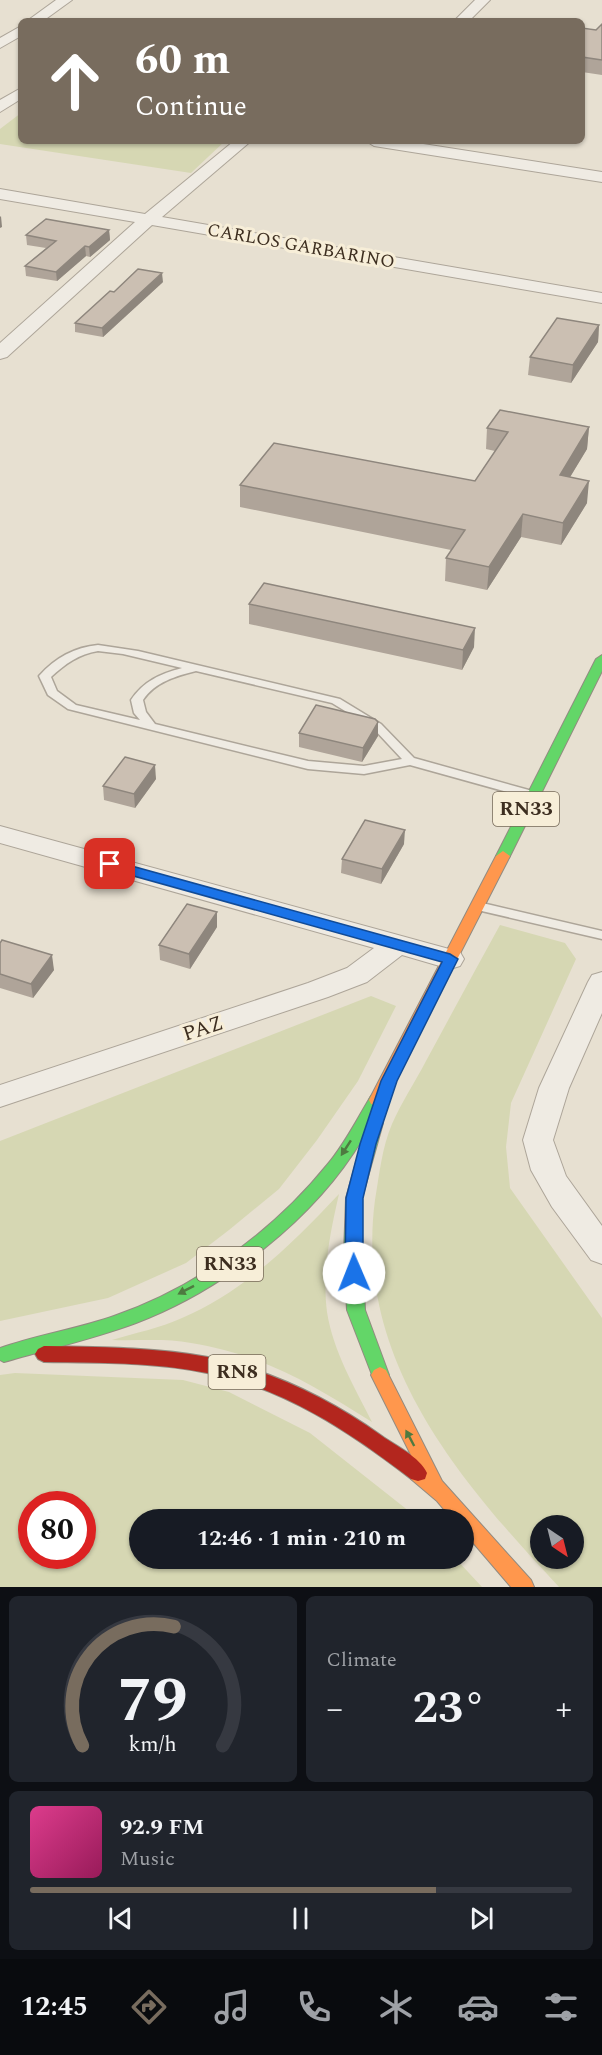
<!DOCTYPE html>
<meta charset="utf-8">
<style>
body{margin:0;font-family:Spectral,serif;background:#20242c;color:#f1f3f6;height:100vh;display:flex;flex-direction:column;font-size:22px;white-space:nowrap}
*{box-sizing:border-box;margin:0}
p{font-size:20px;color:#9ea1a6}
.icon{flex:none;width:33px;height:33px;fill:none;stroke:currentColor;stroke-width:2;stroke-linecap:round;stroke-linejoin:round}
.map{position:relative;height:1587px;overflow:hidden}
.details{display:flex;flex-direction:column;gap:9px;padding:9px;background:#0d0f14;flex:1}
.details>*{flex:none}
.top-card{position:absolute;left:18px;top:18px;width:567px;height:126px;border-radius:9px;box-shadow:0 2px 4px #0004;background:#786c5e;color:#fff;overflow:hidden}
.needle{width:39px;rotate:145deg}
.tools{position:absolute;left:530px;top:1515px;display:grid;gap:12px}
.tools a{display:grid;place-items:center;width:54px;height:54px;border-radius:50%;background:#171b24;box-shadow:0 2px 4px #0004;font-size:30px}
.speed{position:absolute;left:18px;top:1491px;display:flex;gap:12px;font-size:30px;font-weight:700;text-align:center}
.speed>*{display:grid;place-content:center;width:78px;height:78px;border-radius:50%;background:#171b24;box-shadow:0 2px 4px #0004;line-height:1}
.speed .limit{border:9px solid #d22;background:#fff;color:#111}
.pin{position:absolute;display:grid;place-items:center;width:51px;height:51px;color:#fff;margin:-26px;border-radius:12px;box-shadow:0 3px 9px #0006}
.me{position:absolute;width:66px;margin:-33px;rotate:359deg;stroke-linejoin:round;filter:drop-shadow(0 0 4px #0008)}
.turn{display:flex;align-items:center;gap:21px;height:126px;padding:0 18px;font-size:27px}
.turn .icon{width:78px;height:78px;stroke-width:2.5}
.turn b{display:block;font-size:42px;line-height:51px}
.big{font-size:45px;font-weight:700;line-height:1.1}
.details .widget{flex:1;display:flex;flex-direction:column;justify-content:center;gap:9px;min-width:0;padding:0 21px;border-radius:9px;background:#20242c}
.details .dial{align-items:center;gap:0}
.dial svg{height:156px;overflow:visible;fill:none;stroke:#363941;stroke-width:7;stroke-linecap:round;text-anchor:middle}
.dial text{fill:#f1f3f6;stroke:none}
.song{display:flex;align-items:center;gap:18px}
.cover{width:72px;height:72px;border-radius:9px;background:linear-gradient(135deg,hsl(330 70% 55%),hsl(330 70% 35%))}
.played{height:6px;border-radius:3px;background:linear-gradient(90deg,#786c5e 75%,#363941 75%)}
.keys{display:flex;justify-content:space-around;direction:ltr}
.heat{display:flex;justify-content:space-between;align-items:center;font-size:33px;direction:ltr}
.details .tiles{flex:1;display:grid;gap:9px;grid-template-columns:1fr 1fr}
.widget:last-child{grid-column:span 2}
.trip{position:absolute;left:129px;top:1509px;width:345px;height:60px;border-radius:30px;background:#171b24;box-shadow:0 2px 4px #0004;font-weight:700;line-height:60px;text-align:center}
.menu{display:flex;height:96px;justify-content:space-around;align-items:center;background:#090b0e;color:#9ea1a6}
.menu .icon{width:42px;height:42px}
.menu .on{color:#786c5e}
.menu b{font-size:27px;color:#f1f3f6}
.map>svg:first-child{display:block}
</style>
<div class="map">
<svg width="602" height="1587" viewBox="0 0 602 1587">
<rect width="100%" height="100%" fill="#e7e0d1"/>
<g fill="#d6d7b3" fill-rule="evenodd">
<polygon points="21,113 21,141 225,141 191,173 0,144 0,129"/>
<path d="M500,925L565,943L576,959L511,1103L506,1147L510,1188L602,1318V1587H559C458,1479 354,1358 375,1200C379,1176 382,1147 392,1124C401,1103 415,1082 426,1061C451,1015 475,970 500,925ZM540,1526H573V1558H540Z"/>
<polygon points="371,996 396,1006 358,1081 317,1140 279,1189 229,1230 186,1263 108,1298 0,1321 0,1141"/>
<path d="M339,1194C330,1233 322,1272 327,1312C333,1351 355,1388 372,1422C311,1384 264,1355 191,1343C166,1338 138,1341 112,1340C135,1333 160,1328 182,1318C244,1292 294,1242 339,1194Z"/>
<path d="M15,1373L183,1380L229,1392L310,1433L419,1519L140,1520V1558L456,1559L482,1587H0V1375ZM32,1504H82V1556H32Z"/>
</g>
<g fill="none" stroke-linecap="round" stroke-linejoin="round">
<defs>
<g id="lane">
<path d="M98,645L138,651L340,699L381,724L414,758L536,792L538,795L532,799L410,765L364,774L308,769L68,709L48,695L39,676C55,658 75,647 98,645ZM98,651L123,654L182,668C160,674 144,681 131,700L134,713L140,720L76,705L57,691L51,677C65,664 79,654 98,651ZM196,671L332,703L373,728L402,759L364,766L308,761L155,724L146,712L143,700C155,682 176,676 196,671Z"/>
<polygon points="478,902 602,931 602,939 473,909 472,906"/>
</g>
<g id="street">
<polygon points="56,0 72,0 43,21 27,21"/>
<polygon points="475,0 490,0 469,21 454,21"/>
<polygon points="21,26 21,36 0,48 0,38"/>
<polygon points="21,88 21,99 0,112 0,100"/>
<polygon points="234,141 251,141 162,217 602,293 602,303 152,225 7,357 0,359 0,343 135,222 0,199 0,189 145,214"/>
<polygon points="366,141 404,141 602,172 602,182 374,146"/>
<polygon points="0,826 460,952 464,959 460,966 450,969 402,955 367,982 328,997 0,1107 0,1085 308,983 347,968 374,948 0,843"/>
<polygon points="602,972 602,1013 569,1088 553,1140 566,1176 602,1226 602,1264 591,1260 552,1207 531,1170 523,1140 539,1088 588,982 592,975"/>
</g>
<g id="fast">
<polygon points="602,655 602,671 510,856 508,859 498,859 496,856 596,659"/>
<path d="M377,1094L383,1096L385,1100L375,1117L381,1119L383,1123L362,1198V1254L365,1310L389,1375L386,1380L380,1383L374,1380L347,1310L344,1254L346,1198L363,1138C315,1219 223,1290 136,1323C93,1339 48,1349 4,1362L0,1360V1348C37,1335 77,1329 114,1316C195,1288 273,1232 327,1165C345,1144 357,1119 371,1096Z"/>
</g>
<g id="slow">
<polygon points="503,851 510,856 385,1100 383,1104 377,1106 371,1104 369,1100 496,856"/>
<polygon points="380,1367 386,1370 442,1481 531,1580 534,1587 511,1587 464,1532 464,1520 453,1520 437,1501 411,1479 409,1473 411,1467 416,1465 371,1375 374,1370"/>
</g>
<path id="jam" d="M44,1346C98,1347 154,1347 208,1357C271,1370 330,1399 382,1436C396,1446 420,1457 427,1473L425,1479L418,1481L411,1479C350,1432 284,1388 207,1373C154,1362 98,1363 44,1362L38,1359L35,1354L38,1349Z"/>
</defs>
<use href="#lane" stroke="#ada599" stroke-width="3"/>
<use href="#street" stroke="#ada599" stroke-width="2"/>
<use href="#fast" stroke="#928b80" stroke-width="2"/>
<use href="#slow" stroke="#928b80" stroke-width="2"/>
<use href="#jam" stroke="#928b80" stroke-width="2"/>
<use href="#lane" fill="#efebe3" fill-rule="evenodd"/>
<use href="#street" fill="#efebe3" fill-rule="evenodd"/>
<use href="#fast" fill="#63d668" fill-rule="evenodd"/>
<use href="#slow" fill="#ff974d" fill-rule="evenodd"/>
<use href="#jam" fill="#b3261e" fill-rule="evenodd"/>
</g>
<g fill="#afa499">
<polygon points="602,24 602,75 582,72 582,28 596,30"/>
<polygon points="109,230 110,240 90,257 86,256 57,281 26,276 25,266 46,248 27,245 26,235"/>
<polygon points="163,282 103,337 75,332 75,323 114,292"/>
<polygon points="599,325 598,342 571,383 528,375 530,357"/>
<polygon points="589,427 587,449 570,477 587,503 561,545 521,537 487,590 445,581 446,558 451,550 240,507 240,485 475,481 495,451 486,449 487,428"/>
<polygon points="249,604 474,647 462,670 249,624"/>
<polygon points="378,722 378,736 362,762 299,747 299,733"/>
<polygon points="156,779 135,808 104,800 103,786"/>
<polygon points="404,844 381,884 341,873 342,859"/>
<polygon points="217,927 190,969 160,960 159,945"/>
<polygon points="0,943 54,970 33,998 0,988"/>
</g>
<g fill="#8e867d">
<polygon points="1,216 2,227 0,228 0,217"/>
<polygon points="109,230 110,240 90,257 89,247"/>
<polygon points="85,246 86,256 57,281 56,272"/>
<polygon points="162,273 163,282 103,337 102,328"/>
<polygon points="599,325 598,342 571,383 573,365"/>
<polygon points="589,427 587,449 558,497 560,475"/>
<polygon points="589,481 587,503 561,545 563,523"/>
<polygon points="523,514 521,537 487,590 489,567"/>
<polygon points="475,628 474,647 462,670 463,650"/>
<polygon points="378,722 378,736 362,762 363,748"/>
<polygon points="155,765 156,779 135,808 134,794"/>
<polygon points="405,830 404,844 381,884 382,869"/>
<polygon points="217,912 217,927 190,969 189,954"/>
<polygon points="52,955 54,970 33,998 31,984"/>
</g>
<g fill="#cbbfb2" stroke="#8e867d" stroke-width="1.5">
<polygon points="602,24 602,60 582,57 582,28 596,30"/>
<polygon points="46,219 109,230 89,247 85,246 56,272 25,266 56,241 26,235"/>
<polygon points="138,269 162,273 102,328 75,323 110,291 114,292"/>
<polygon points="557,318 599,325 573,365 530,357"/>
<polygon points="500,410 589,427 560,475 589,481 563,523 523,514 489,567 446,558 465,530 240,485 274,443 475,481 508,432 487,428"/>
<polygon points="264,583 475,628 463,650 249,604"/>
<polygon points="316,705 375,719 378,722 363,748 299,733"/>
<polygon points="125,757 155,765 134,794 103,786"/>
<polygon points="365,820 405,830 382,869 342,859"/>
<polygon points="187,904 217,912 189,954 159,945"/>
<polygon points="2,940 52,955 31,984 0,974 0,943"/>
</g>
<defs><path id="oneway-solid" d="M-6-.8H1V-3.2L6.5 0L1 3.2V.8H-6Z" transform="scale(1.5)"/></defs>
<g fill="#4e7a40">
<use href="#oneway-solid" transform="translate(346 1148) rotate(123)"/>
<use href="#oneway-solid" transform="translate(186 1290) rotate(153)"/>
<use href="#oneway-solid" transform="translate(410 1438) rotate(-118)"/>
</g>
<polygon fill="#1a73e8" stroke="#114b97" stroke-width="1.5" points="110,860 450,954 458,959 397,1081 376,1144 363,1198 363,1273 360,1278 348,1278 345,1273 346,1198 360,1144 381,1081 442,962 105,868 103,864"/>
<g text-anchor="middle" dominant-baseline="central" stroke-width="6" stroke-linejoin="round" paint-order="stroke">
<g font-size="18" fill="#3d2e20" stroke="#f7eed8">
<text transform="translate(301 246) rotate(10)">CARLOS GARBARINO</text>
</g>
<g fill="#f7eed8" stroke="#756857" stroke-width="1.5">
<rect x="493" y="792" width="66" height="34" rx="4.5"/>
<rect x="197" y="1247" width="66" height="34" rx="4.5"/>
<rect x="208.5" y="1355" width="57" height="34" rx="4.5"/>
</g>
<g font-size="20" font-weight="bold" fill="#3d2e20">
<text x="526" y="809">RN33</text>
<text x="230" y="1264">RN33</text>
<text x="237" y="1372">RN8</text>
</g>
<g font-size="21" fill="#3d2e20" stroke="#f7eed8">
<text transform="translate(203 1029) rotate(-18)">PAZ</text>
</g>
</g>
</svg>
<div class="tools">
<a><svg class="needle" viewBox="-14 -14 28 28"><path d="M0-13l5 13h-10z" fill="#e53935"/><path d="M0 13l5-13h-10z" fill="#9ea1a6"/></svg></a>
</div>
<div class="speed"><div class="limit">80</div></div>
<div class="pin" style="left:110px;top:864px;background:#d93025"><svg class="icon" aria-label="arrive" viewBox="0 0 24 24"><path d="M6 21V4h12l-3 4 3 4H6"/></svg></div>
<svg class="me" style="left:354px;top:1273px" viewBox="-20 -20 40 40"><circle r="19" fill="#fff"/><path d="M0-13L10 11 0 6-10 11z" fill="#1a73e8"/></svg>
<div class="trip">12:46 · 1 min · 210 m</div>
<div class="top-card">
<div class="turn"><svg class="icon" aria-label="ahead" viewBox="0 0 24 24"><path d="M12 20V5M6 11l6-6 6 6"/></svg><div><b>60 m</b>Continue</div></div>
</div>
</div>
<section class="details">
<div class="tiles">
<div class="widget dial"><svg viewBox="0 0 100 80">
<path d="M14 69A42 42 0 1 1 86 69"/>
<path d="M14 69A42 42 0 0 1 61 8" stroke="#786c5e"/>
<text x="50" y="56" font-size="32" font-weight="700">79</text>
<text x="50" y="72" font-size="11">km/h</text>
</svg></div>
<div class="widget"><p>Climate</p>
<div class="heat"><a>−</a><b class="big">23°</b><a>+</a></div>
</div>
<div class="widget">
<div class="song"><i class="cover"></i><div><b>92.9 FM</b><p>Music</p></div></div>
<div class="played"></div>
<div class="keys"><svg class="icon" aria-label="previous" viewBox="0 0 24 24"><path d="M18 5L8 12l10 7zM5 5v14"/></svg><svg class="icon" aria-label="pause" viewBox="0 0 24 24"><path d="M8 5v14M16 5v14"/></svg><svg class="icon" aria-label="next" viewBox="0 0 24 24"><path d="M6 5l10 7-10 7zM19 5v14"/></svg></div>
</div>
</div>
</section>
<nav class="menu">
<b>12:45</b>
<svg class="icon on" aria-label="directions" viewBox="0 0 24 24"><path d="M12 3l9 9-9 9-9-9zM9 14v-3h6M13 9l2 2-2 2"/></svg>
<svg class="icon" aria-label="music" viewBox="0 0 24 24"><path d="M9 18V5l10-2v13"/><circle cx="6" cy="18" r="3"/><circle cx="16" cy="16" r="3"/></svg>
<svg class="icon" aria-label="phone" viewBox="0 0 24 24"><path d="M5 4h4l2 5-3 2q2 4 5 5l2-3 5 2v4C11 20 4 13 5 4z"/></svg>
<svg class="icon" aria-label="climate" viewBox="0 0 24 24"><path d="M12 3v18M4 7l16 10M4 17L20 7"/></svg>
<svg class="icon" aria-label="car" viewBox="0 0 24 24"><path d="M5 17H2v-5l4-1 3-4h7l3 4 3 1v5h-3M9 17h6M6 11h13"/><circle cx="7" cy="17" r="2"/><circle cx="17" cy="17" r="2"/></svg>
<svg class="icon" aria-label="filters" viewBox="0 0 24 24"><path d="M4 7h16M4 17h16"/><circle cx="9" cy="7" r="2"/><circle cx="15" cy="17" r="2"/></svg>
</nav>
